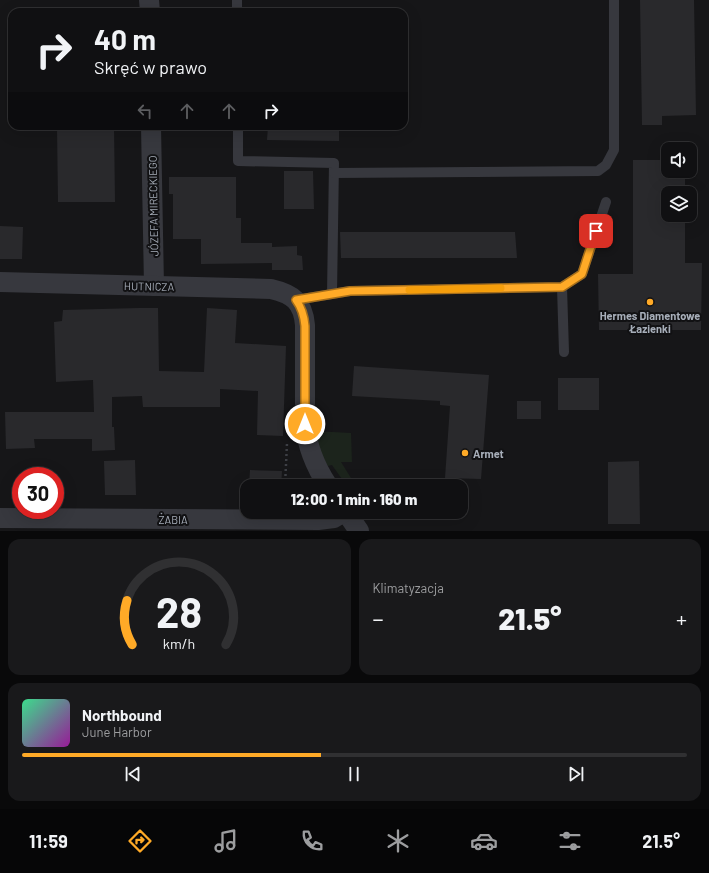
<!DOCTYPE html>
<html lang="pl">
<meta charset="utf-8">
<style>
body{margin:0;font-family:Barlow,sans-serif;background:#19191b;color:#f1f3f6;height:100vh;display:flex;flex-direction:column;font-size:15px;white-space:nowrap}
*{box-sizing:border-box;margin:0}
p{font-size:13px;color:#9c9d9f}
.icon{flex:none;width:22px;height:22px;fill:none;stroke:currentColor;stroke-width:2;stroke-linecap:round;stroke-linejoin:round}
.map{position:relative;height:531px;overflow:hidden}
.side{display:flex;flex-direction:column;gap:8px;padding:8px;background:#09090a;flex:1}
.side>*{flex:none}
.top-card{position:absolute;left:8px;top:8px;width:400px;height:122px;border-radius:12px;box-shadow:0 4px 16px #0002,0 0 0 1px #303032;background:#101012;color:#f1f3f6;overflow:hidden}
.controls{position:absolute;left:661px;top:142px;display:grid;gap:8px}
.controls a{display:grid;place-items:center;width:36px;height:36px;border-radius:8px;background:#101012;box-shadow:0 4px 16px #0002,0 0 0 1px #303032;font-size:20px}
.speed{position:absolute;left:12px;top:467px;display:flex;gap:8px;font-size:20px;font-weight:700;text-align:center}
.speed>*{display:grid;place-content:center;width:52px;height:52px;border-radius:50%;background:#101012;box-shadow:0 4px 16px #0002,0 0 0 1px #303032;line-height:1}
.speed .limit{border:6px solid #d22;background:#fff;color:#111}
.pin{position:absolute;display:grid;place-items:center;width:34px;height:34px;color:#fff;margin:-17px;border-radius:8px;box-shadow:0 2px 6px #0006}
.me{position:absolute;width:44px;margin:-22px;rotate:0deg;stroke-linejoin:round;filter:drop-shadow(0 0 3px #0008)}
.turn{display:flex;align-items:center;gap:14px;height:84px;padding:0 20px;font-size:18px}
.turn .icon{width:52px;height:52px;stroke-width:2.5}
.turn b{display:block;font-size:28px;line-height:34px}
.lanes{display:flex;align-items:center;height:38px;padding:0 20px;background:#0003;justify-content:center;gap:20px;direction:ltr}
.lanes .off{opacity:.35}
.big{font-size:30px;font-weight:800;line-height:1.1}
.side .tile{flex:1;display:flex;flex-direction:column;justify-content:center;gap:6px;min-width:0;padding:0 14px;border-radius:12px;background:#19191b}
.side .dial{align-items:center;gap:0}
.dial svg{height:104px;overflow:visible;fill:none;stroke:#303032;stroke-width:7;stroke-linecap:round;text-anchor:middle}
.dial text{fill:#f1f3f6;stroke:none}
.song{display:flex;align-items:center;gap:12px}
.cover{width:48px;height:48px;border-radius:6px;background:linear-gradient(135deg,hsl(150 70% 55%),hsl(300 70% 35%))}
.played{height:4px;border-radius:2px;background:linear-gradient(90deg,#ffaa27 45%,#303032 45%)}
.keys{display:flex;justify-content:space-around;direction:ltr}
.heat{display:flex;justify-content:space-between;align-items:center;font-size:22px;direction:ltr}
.side .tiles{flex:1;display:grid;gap:8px;grid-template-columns:1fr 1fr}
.tile:last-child{grid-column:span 2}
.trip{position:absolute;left:240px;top:479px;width:228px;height:40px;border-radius:12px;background:#101012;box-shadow:0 4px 16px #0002,0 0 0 1px #303032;font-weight:800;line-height:40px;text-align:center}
.tab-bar{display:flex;height:64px;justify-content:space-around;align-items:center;background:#060607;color:#9c9d9f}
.tab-bar .icon{width:28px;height:28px}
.tab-bar .active{color:#ffaa27}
.tab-bar b{font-size:18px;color:#f1f3f6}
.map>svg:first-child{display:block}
</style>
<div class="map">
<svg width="709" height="531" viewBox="0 0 709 531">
<rect width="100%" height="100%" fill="#161618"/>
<polygon fill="#1c241c" points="314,431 351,433 352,462 341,462 356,486 347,486 332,465 328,466 321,455"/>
<g fill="#29292c">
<polygon points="640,0 694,0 696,115 662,116 662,125 642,125"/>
<polygon points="57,126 114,126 115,202 58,202"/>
<polygon points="268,126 339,126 339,141 267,140"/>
<polygon points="633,160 668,160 668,171 685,171 685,193 668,193 668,215 685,215 685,263 702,263 701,330 599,330 598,274 633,274"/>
<polygon points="284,171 313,171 314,209 284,209"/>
<polygon points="169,177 236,177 236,218 241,218 241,243 272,243 272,247 297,246 297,255 302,256 303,270 272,270 272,263 201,264 201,239 173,239 173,194 169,194"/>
<polygon points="0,226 23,227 22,259 0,259"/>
<polygon points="340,232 515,232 517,258 341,258"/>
<polygon points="139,308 158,308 159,371 204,372 207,308 237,310 235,343 286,346 283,436 257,435 258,391 220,389 220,407 143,407 142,396 112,397 112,427 114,427 115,450 92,451 92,439 34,439 35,448 6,449 5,412 94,412 93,380 56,382 54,322 62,321 63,310"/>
<polygon points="354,366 489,375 481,479 445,478 450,406 440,405 440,401 352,396"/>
<rect x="558" y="378" width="41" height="32"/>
<rect x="517" y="401" width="24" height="18"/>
<polygon points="135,460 136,495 105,495 104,461"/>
<polygon points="639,461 640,524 608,524 608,462"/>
<polygon points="250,470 282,471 281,486 249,486"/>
</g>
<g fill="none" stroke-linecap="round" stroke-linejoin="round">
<g stroke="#3d3f45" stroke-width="2.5" stroke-dasharray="2 3" stroke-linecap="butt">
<polyline points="285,483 303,483"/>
<polyline points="285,486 287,443"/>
</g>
<g stroke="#37383e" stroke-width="10">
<polyline points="237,0 237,12"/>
<polyline points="238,126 238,161 334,163 332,294"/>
<polyline points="334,173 598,171 606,165 614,150 614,0"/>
<polyline points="562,287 564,352"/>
<polyline points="296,300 350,291 562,287 582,274 606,202"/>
</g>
<g stroke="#37383e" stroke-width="20">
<polyline points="149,0 150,12"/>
<polyline points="151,126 154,286"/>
<path d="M0,282L271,289C293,294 303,302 305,325V424C307,447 315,466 328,486"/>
<polyline points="346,512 359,531"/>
<polyline points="0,518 318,520 334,518 344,512"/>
</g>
</g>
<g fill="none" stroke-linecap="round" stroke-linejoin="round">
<defs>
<path id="route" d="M305,424V326C304,315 302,308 296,300L350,291L562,287L582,274L596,231"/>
</defs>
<use href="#route" stroke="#a66e19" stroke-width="10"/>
<use href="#route" stroke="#ffaa27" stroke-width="7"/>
<polyline stroke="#f59e0b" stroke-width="7" points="409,290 501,288"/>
</g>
<g fill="#ffaa27" stroke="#111113" stroke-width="1.5">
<circle cx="650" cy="302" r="4"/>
<circle cx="465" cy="453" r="4"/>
</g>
<g text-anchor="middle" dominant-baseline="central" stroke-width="4" stroke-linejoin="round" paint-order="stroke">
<g font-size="11" fill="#a7aeb9" stroke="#111113">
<text transform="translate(153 206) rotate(-91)">JÓZEFA MIRECKIEGO</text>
<text transform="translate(149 286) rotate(1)">HUTNICZA</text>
<text x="173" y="519">ŻABIA</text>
</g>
<g font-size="11" font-weight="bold" fill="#a7aeb9" stroke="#111113">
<text x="650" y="315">Hermes Diamentowe<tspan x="650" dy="13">Łazienki</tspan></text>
<text x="473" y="453" text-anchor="start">Armet</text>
</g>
</g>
</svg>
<div class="controls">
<a><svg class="icon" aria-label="sound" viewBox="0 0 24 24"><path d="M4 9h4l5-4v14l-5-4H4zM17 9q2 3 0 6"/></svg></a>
<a><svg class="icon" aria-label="layers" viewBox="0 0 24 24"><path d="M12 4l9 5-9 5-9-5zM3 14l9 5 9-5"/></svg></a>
</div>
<div class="speed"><div class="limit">30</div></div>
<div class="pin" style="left:596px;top:231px;background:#d93025"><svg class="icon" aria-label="arrive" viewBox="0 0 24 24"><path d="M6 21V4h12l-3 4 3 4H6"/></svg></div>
<svg class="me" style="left:305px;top:424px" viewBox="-20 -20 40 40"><circle r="17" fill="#ffaa27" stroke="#fff" stroke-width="3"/><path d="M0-11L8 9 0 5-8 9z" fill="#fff"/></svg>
<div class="trip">12:00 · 1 min · 160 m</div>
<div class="top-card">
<div class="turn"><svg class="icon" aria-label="right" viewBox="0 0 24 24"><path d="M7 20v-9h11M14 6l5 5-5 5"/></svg><div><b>40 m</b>Skręć w prawo</div></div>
<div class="lanes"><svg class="icon off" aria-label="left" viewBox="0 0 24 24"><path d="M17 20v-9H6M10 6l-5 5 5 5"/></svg><svg class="icon off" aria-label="ahead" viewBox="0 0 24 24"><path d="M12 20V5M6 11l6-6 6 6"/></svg><svg class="icon off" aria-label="ahead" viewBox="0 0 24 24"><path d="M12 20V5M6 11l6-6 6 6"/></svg><svg class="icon" aria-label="right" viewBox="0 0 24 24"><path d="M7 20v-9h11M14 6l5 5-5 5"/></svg></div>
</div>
</div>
<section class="side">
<div class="tiles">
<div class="tile dial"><svg viewBox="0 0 100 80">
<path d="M14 69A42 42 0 1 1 86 69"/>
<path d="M14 69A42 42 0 0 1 10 35" stroke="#ffaa27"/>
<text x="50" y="56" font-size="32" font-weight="700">28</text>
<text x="50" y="72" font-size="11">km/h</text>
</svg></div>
<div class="tile"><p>Klimatyzacja</p>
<div class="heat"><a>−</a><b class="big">21.5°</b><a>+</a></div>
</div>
<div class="tile">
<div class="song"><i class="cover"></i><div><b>Northbound</b><p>June Harbor</p></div></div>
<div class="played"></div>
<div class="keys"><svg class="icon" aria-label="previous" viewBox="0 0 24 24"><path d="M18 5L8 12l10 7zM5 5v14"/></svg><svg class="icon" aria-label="pause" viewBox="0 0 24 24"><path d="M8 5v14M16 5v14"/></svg><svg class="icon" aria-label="next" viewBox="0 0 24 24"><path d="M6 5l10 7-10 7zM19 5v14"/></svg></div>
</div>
</div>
</section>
<nav class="tab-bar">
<b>11:59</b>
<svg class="icon active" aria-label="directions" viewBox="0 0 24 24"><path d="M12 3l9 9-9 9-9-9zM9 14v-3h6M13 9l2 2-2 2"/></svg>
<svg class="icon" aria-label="music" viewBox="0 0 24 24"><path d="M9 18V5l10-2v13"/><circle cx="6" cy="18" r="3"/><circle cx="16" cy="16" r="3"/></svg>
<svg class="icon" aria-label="phone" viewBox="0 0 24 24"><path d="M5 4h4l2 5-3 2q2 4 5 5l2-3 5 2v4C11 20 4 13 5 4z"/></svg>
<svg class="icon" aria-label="climate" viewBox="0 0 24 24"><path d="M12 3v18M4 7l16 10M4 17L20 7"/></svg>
<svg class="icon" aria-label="car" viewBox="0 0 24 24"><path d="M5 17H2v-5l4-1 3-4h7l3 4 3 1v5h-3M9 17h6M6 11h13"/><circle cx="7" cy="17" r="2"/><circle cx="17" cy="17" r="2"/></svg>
<svg class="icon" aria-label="filters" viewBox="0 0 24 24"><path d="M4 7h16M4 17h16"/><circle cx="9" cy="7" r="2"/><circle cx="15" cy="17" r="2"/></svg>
<b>21.5°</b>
</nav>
